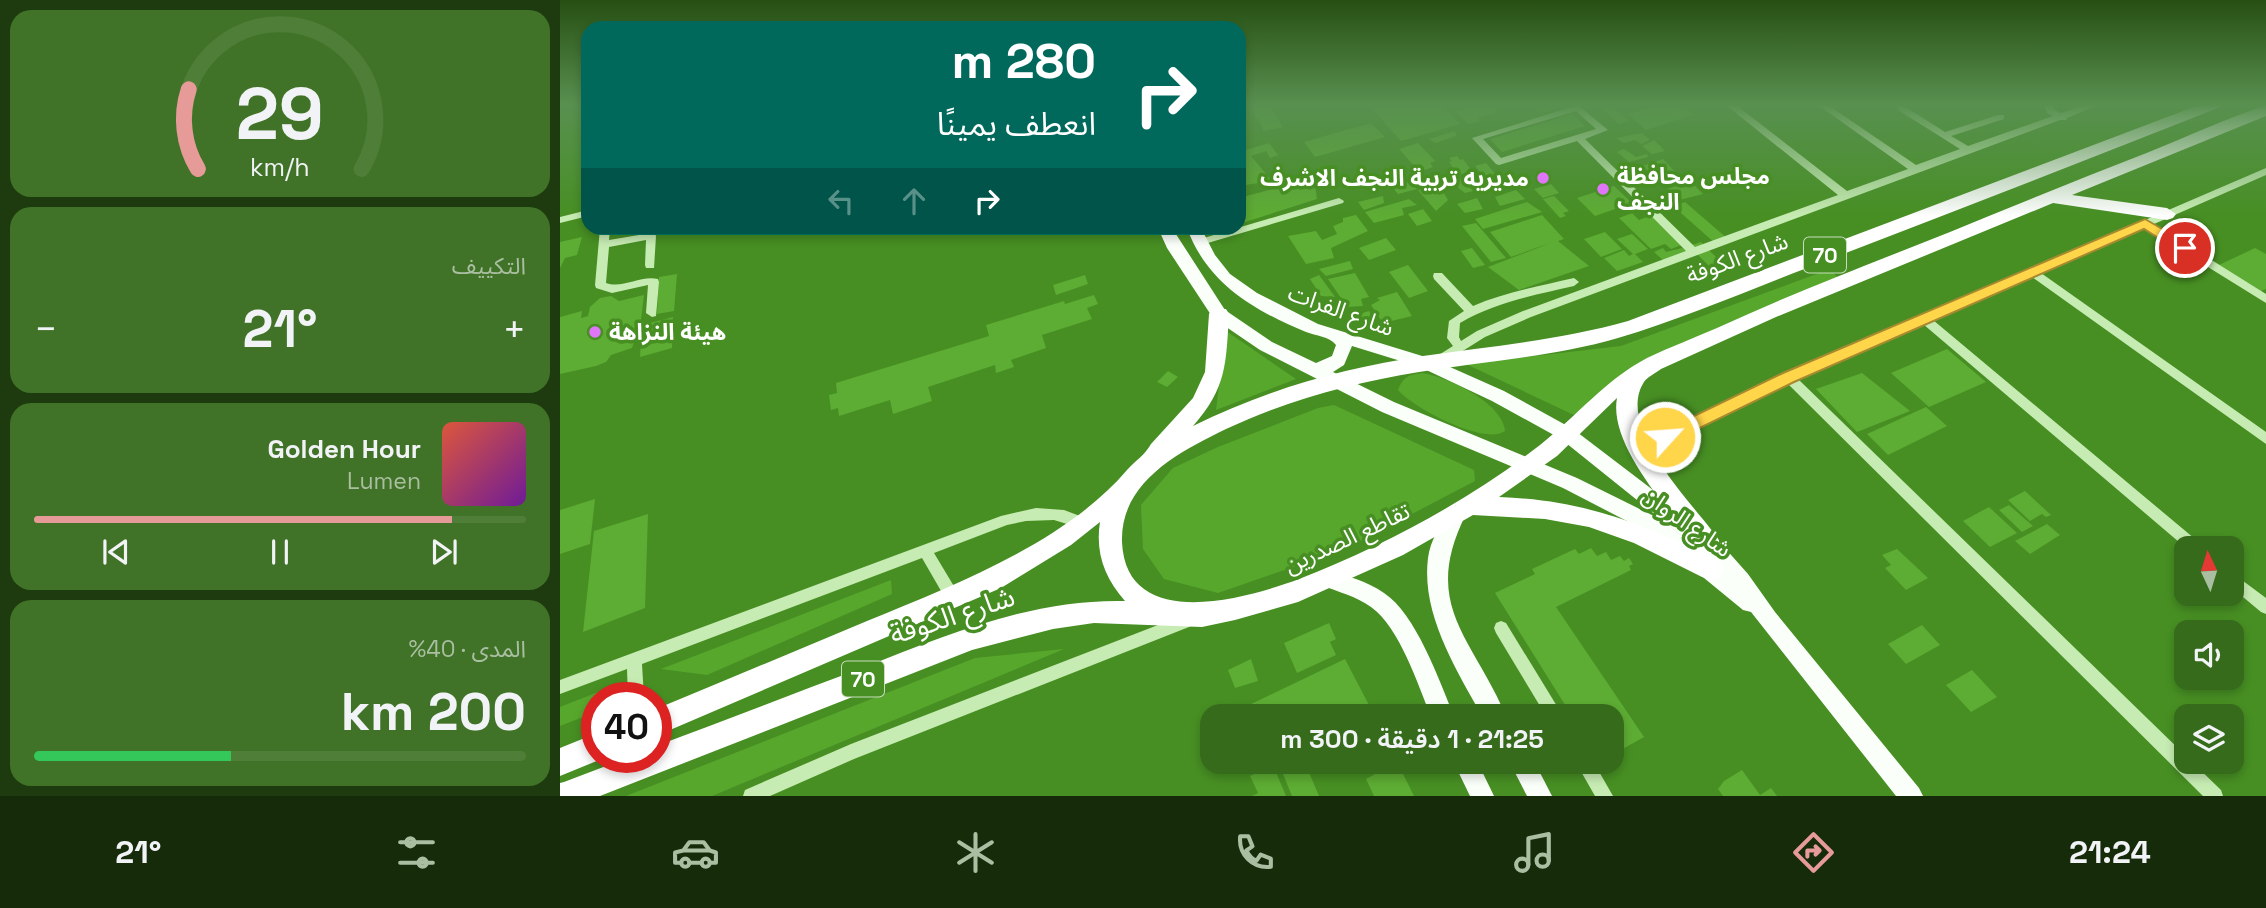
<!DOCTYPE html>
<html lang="ar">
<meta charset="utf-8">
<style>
body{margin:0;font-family:"Space Grotesk","Noto Sans Arabic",sans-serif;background:#407327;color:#f1f3f6;direction:rtl;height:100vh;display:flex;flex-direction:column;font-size:26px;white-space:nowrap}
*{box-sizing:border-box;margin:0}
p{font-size:23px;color:#aabfa2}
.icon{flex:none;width:38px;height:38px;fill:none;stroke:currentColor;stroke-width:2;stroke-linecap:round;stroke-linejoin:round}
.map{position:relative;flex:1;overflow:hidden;direction:ltr}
.drawer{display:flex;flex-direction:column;gap:10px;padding:10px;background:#1d3b0e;width:560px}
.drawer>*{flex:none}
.guide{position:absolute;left:21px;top:21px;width:665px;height:214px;border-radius:21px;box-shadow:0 4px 10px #0003;direction:rtl;background:#00695c;color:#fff;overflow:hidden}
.needle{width:46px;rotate:356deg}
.controls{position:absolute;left:1614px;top:536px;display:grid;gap:14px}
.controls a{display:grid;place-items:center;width:70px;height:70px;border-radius:14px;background:#356b1a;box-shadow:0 4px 10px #0003;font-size:35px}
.speed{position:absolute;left:21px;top:682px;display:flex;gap:14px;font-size:35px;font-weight:700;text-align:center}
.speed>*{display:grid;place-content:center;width:91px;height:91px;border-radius:50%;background:#356b1a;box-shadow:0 4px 10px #0003;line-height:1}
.speed .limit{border:10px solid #d22;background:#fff;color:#111}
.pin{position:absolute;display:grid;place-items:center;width:60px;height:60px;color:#fff;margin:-30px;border:4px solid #fff;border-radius:50%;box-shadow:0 2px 7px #0007}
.me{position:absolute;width:77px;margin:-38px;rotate:64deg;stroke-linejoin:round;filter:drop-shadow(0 0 5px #0008)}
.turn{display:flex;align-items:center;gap:24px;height:147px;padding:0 35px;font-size:32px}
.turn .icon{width:91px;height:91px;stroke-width:2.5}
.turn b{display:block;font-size:49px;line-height:60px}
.lanes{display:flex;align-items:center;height:66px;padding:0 35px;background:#0003;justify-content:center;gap:35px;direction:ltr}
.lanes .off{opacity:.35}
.big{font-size:52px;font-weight:600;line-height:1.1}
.drawer .card{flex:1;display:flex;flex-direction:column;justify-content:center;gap:10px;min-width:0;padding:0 24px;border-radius:21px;background:#407327}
.drawer .dial{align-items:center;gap:0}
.dial svg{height:182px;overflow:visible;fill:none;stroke:#4f7e39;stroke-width:7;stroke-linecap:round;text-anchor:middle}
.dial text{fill:#f1f3f6;stroke:none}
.song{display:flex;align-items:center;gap:21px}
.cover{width:84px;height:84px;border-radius:10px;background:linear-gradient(135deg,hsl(10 70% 55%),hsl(280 70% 35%))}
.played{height:7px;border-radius:4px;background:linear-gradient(90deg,#e69b98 85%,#4f7e39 85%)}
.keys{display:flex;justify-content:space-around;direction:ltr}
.heat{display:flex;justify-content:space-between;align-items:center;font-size:38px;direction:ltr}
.charge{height:10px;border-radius:5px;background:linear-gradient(90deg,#34c759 40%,#4f7e39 0)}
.trip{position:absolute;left:640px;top:704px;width:424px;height:70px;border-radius:21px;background:#356b1a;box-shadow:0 4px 10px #0003;font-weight:600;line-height:70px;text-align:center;direction:rtl}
.dock{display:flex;height:112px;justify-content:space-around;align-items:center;background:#152b0a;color:#aabfa2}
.dock .icon{width:49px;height:49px}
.dock .selected{color:#e69b98}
.dock b{font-size:32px;color:#f1f3f6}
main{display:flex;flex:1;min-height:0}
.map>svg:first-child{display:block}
</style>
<main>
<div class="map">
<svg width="1706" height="796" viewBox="0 0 1706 796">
<rect width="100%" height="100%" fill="#478f23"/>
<g fill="#58a72d">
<polygon points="1270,269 1279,279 1085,369 1016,416 906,364 1061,346"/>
<polygon points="666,331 736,379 656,410"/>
<path d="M862,373C887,377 942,402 945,431C925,446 853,408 838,390C843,377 848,375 862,373Z"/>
<polygon points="774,405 914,470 915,481 785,549 658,593 604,579 583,549 581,505 613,468 658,447 758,408"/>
<polygon points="331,580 332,594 147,675 101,669"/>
<polygon points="504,649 152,796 66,796 415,658"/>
<polygon points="38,692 28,715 0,726 0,707"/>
</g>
<g fill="#5dac33">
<polygon points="709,105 723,127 704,131 691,107"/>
<polygon points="809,105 881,105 900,124 841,141"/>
<polygon points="914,105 931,105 938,112 917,118 920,121 908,124 895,111"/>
<polygon points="970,105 995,105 999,108 980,113"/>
<polygon points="1099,105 1121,105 1133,115 1086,130 1068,114"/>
<polygon points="1052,106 1069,121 1059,124 1042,109"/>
<polygon points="1012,114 1025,126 942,152 930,139"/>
<polygon points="811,123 825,137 755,157 744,142"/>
<polygon points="895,131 896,136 875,143 869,139"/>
<polygon points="1082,133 1090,140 1081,144 1075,140 1064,143 1056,138"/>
<polygon points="1094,140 1105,151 1092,154 1082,146"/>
<polygon points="709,143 718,155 710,158 706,151 691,156 712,181 685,185 679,173 679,152"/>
<polygon points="858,143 875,161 870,163 873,167 865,170 862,166 856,168 839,149"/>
<polygon points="1064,149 1076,157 1087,154 1088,157 1069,162 1057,152"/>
<polygon points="897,156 900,160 903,159 912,171 898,175 889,162 892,161 889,158"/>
<polygon points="1103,159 1122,179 1095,186 1083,176 1091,174 1082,166"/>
<polygon points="926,163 938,177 927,180 915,166"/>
<polygon points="754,178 757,199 679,224 679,198"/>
<polygon points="902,178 913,191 905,193 896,186 885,185"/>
<polygon points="1130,181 1143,194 1119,200 1107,189"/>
<polygon points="849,182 857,189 838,194 832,187"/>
<polygon points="878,184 888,200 876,211 858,190"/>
<polygon points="991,184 999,193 983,198 974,189"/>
<polygon points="1054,186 1072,203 1035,216 1017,198"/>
<polygon points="956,190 965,199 940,206 935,197"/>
<polygon points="823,196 824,203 804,210 798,202"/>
<polygon points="994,196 1009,211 1003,213 1006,216 1000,218 983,199"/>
<polygon points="917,198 923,209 905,213 897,204"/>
<polygon points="849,199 857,205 842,208 844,215 814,223 805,212"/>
<polygon points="967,202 982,212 923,229 915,219"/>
<polygon points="1125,202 1168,239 1156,244 1113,206"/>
<polygon points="863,209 872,221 857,226 848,214"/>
<polygon points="1072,213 1079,220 1092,215 1124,244 1111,249 1105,244 1091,249 1059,218"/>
<polygon points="796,215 808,231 771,248 774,258 746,264 728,236 756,231 762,240 777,234 773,226 783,222 783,218"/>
<polygon points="982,215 1004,239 998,241 1029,266 959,290 928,267 993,242 951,257 930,232"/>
<polygon points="916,223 946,258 931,262 902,226"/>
<polygon points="1045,232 1062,249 1041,257 1024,239"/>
<polygon points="1072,234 1088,249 1075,254 1083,262 1057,271 1044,258 1064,250 1069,256 1073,254 1057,239"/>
<polygon points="22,237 17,255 5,258 0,268 0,242"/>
<polygon points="826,238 836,250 809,260 799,248"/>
<polygon points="1141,242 1162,263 1150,267 1129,246"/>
<polygon points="912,248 925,265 913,268 901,251"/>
<polygon points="1103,248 1106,252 1122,248 1129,252 1103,260 1094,252"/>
<polygon points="1695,248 1706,254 1706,289 1701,291 1659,265"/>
<polygon points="790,261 793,269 766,276 759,269"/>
<polygon points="848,265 868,291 849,298 829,272"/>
<polygon points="795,273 809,297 801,299 803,306 787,307 768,279"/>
<polygon points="117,274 114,311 97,314 99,277"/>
<polygon points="525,275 528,284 496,295 493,285"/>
<polygon points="759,275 775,297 761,296 750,279"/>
<polygon points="837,292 852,316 823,323 811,305 820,300 817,298"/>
<polygon points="84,295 79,337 75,339 72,348 51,355 46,362 36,366 0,374 0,317 22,311 21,318 28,316 30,307 40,298 51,296 59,301"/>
<polygon points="534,295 538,304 527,308 532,319 482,335 486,348 451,360 454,367 436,373 435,365 368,387 372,401 333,414 330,400 279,416 278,408 271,410 269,395 277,393 276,383 429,336 426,325 504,301 505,304"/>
<polygon points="809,311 816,323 793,316"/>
<polygon points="113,317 112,348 80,357 82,325"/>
<polygon points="1387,349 1426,382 1369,407 1331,373"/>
<polygon points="608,371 618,377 607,387 597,382"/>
<polygon points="1302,373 1350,411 1297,432 1256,389"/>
<polygon points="1366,407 1387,426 1328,455 1307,434"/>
<polygon points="1465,491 1491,515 1486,517 1482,514 1470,521 1448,500"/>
<polygon points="35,499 30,544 0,554 0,510"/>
<polygon points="1449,505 1473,526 1462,532 1439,510"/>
<polygon points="1429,507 1457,533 1430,547 1403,521"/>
<polygon points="88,514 85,608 23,632 34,531"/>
<polygon points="1487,524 1500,535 1470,554 1455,541"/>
<polygon points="1031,548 1037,556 1046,552 1051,560 1060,556 1064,561 1069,558 1073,564 1069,566 1071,570 996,607 1084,737 1052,755 1052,716 1012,716 935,593 975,574 972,569 1015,549 1019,554"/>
<polygon points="1337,549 1368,578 1346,590 1325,568 1331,565 1322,555"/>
<polygon points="769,623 776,639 770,642 776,655 737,673 724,643"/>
<polygon points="1362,625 1380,645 1346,664 1328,644"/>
<polygon points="691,659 698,681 675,688 668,670"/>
<polygon points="785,659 811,709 799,716 693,716 689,705"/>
<polygon points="1412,670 1437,697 1411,712 1386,685"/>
<polygon points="837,762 854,796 814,796 806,779"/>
<polygon points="745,763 759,796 732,796 723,774"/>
<polygon points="713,765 726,796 692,796 698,793 690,776"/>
<polygon points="1182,770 1200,795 1211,788 1217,796 1163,796 1158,789 1164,781"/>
</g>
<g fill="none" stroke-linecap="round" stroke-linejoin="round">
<g fill="#c7ecb3" fill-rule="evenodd">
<path d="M1018,105L1048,130L1025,139L1135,247L1278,195L1166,105H1176L1287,191L1348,169L1258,105H1268L1356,165L1400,149L1338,110V106H1344L1385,132L1438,115H1444V119L1391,136L1408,146L1493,116L1487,113L1484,105H1493L1494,110L1501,113L1525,105H1538L1507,118L1506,120H1500L971,317L925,337L882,364H874L872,361L874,358L893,346L887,338L889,321L904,311L874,279L873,276L874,273H882L913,306C945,292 980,286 1014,278L1019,282L1014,286C975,295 936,302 900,323L899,337L901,341L917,331L963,311L1126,251L1017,141L939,165L936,164L912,138ZM1016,111L1036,129L941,158L923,139Z"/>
<polygon points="1706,168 1706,175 1594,224 1706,294 1706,303 1585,228 1481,273 1706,432 1706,444 1472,277 1373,320 1641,544 1643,548 1626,548 1363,324 1238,379 1626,756 1626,761 1631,761 1661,790 1663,796 1643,796 1228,384 1085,453 1075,453 1074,449 1075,445 1225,375"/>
<polygon points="779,198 784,201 783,203 641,245 636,242 637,240"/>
<polygon points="28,210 28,216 0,223 0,217"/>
<path d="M40,228H50L49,240L91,233L95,234L96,236L94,268H86L85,265L86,240L49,247L46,283C63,289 80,275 98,279L99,282L96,316L92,317L86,313L88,285L52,293L36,288L35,285Z"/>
<polygon points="476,508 504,510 528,519 530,523 528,527 523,529 494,520 466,521 447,525 374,553 398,593 400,598 398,603 393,605 388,603 362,558 82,664 84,698 68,698 67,669 0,694 0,680 441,516"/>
<polygon points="1671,572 1706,598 1706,614 1701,612 1671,587"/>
<polygon points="629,613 634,615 636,620 634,625 294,759 210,796 183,796 185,790 291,744"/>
<polygon points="941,621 946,623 1003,716 986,716 936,633 934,628 936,623"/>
<polygon points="1015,761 1033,761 1053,796 1035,796"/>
</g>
<g fill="#fafff9" fill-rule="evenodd">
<path d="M598,228H612L665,310L712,342L756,363L772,356L776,345C769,336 756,336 746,332C693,310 647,283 627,228H641L655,255L670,274L697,293L758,324L872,359L944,391L1013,429L1156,538L1188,574L1215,612L1359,788L1363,796H1336L1191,612L1183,610L1088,532L1003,488L822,412L700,350L653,318L607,248ZM792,346L860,367L932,401L1001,439L1148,557L1102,520L1017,478L834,402L773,372L784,365Z"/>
<path d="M896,506L903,508L906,514C860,606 913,637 946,716H922C896,669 861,614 868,558C870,541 881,524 889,508Z"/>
<path d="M768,570C787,576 807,581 824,593C856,614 879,680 894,716H871C857,683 840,628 811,607C796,596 778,592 761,585L758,579L761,573Z"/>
<polygon points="893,761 917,761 934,796 910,796"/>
<polygon points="949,761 974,761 992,796 967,796"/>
</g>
<g fill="#fff" fill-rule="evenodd">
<path d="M1639,105H1661L1658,108C1522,162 1384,215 1247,268C1184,292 1122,319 1058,338C993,357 925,361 859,372C793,383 727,400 666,429C619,452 560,482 562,542C566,633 686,599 739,579C824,546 908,501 980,445C1018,415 1044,381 1087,358C1110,347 1134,338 1157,328C1233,293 1312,263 1390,232C1456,205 1522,178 1589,152C1628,136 1666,119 1706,105V116L1512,195L1607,208L1616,214L1613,218L1607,220L1493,203L1216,317L1101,369C1096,373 1087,377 1084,382C1055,427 1132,503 1157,537L1161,544L1157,551L1149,554L1141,551C1113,514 1048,446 1057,398L997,456L939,497C1026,500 1083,524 1160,561L1163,569L1160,577L1151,580L1142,577L1074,543L1029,527L985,519L913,515L843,555L738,602L675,620L642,627L534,623L493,629L412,650L40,796H0V783L4,782L67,758H96V746C166,720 235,693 305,667C389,634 473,599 565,601C545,578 535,553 540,522L511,545L441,588L96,736V709C167,680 237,650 307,621C394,585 505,543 567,470C576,460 585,455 591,444L633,398L645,372L649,314L652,309H666L669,314C666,363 667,388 633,426C705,390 783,368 863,356C932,346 1001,340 1068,321Z"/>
<polygon points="37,733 37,758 44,758 0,776 0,748"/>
</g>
</g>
<linearGradient id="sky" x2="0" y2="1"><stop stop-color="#274f13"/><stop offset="0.48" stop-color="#589050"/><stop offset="1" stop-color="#589050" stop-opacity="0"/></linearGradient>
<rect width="1706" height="217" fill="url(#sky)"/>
<polygon fill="#ffd54a" stroke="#a68a30" stroke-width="2" points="1585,219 1630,245 1630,252 1620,252 1584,229 1234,382 1111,442 1099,442 1097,437 1099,433 1223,373"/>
<g fill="#df76f7" stroke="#478f23" stroke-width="2.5">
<circle cx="983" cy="178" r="7"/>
<circle cx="1043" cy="189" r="7"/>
<circle cx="35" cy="332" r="7"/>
</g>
<g text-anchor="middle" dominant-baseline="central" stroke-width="7" stroke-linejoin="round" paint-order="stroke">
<g fill="#478f23" stroke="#c8ddbd" stroke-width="2">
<rect x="1244" y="237.5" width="42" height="35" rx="5"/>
<rect x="282" y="661.5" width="42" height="35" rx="5"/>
</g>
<g font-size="21" font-weight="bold" fill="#fff">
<text x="1265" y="255">70</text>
<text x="303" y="679">70</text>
</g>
<g font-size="23" font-weight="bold" fill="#fff" stroke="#478f23" text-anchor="start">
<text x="1057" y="176">مجلس محافظة<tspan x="1057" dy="26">النجف</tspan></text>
<text x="969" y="178" text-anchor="end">مديريه تربية النجف الاشرف</text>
<text x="49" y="332">هيئة النزاهة</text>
</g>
<g font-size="23" fill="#fff" stroke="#478f23">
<text transform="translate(1177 258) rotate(-20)">شارع الكوفة</text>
<text transform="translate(781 310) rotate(20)">شارع الفرات</text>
<text transform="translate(1127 522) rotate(35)">شارع الروان</text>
<text transform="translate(787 538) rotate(-25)">تقاطع الصدرين</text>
</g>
<g font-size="28" fill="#fff" stroke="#478f23">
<text transform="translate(392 615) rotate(-18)">شارع الكوفة</text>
</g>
</g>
</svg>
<div class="controls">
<a><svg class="needle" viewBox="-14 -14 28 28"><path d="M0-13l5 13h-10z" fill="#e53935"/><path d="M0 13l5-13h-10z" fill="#aabfa2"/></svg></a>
<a><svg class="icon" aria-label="sound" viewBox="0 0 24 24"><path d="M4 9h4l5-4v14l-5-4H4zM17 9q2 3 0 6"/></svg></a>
<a><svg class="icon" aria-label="layers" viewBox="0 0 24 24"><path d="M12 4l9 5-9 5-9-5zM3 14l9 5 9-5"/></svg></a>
</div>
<div class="speed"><div class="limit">40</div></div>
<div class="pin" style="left:1625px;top:248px;background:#d93025"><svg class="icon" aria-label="arrive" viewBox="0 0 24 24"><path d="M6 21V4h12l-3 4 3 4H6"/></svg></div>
<svg class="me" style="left:1105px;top:437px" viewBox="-20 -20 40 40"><circle r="17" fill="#ffd54a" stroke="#fff" stroke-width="3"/><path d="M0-11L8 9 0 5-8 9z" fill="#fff"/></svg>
<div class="trip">21:25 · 1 دقيقة · 300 m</div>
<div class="guide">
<div class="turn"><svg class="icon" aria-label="right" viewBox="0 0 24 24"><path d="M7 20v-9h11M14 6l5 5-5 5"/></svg><div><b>280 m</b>انعطف يمينًا</div></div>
<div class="lanes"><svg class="icon off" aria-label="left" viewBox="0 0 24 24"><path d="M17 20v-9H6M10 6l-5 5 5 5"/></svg><svg class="icon off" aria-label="ahead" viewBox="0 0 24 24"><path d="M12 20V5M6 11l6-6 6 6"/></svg><svg class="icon" aria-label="right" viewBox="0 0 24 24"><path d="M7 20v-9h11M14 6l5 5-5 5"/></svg></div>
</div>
</div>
<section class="drawer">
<div class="card dial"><svg viewBox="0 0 100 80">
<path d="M14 69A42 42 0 1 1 86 69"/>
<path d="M14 69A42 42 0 0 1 10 34" stroke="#e69b98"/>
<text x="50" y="56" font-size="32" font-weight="700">29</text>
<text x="50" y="72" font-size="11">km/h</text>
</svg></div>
<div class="card"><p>التكييف</p>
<div class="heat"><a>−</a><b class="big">21°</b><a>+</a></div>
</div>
<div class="card">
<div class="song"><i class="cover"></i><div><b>Golden Hour</b><p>Lumen</p></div></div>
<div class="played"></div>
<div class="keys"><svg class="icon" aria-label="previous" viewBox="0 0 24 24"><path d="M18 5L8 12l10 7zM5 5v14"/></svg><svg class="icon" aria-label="pause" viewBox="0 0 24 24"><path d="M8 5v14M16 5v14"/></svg><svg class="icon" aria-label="next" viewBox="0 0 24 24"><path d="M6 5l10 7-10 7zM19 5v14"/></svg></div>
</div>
<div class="card"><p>المدى · 40%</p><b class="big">200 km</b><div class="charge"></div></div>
</section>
</main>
<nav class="dock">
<b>21:24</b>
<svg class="icon selected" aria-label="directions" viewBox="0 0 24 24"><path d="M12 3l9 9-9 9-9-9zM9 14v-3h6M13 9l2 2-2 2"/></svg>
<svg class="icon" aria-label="music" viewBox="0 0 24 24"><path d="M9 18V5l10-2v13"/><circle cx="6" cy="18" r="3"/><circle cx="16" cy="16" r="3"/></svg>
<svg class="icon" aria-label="phone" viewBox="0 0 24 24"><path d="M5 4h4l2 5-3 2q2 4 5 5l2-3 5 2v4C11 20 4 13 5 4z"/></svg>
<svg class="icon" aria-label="climate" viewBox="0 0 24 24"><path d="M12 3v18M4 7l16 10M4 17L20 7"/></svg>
<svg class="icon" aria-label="car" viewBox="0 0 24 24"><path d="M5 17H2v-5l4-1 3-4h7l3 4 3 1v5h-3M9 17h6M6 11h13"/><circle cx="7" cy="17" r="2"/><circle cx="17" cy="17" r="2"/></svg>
<svg class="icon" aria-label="filters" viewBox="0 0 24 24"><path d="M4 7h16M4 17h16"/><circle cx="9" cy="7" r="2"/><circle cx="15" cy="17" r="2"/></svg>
<b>21°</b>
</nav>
